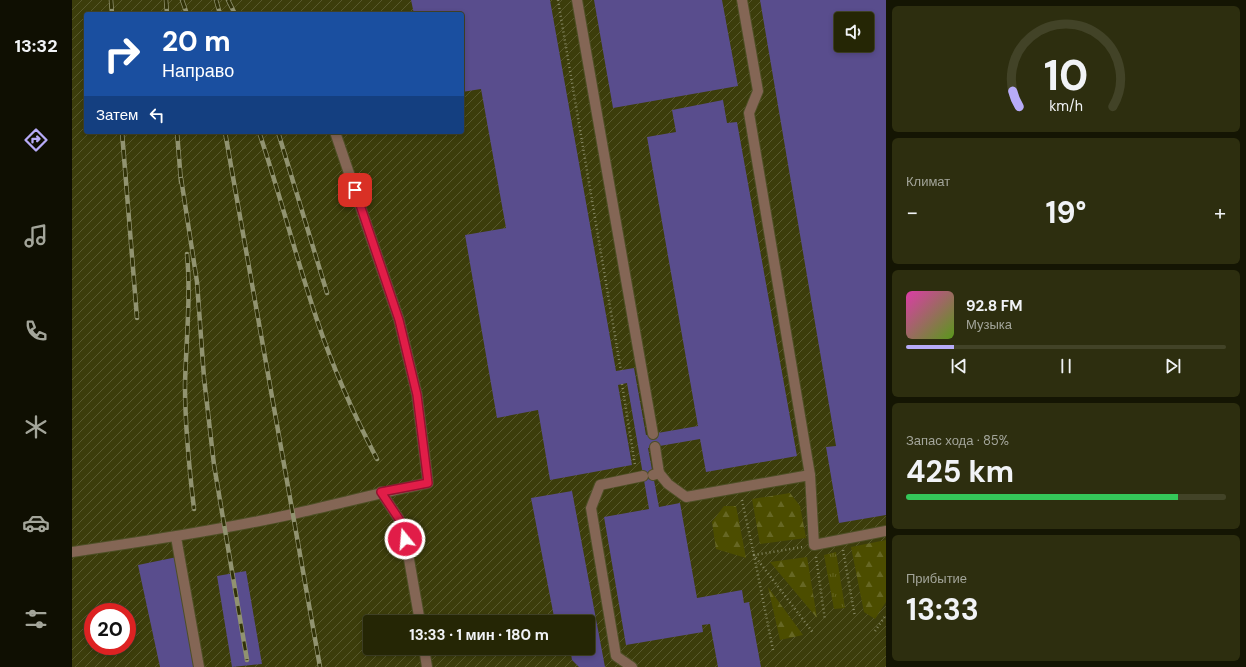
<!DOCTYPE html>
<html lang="ru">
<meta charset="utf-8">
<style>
body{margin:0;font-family:"DM Sans",sans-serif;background:#2d2e0f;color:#f1f3f6;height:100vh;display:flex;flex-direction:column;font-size:15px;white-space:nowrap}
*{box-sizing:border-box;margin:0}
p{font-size:13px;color:#a3a59a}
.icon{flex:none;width:22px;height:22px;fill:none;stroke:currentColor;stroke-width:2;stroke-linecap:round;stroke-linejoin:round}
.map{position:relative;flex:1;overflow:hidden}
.side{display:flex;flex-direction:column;gap:6px;padding:6px;background:#141503;width:360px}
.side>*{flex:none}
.banner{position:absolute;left:12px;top:12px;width:380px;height:122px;border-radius:4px;box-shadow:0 2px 6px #0003,0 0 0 1px #424327;background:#1a4fa0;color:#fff;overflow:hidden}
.controls{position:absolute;left:762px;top:12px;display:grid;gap:8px}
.controls a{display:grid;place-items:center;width:40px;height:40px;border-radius:4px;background:#252605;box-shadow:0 2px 6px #0003,0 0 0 1px #424327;font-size:20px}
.speed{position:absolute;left:12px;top:603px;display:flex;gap:8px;font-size:20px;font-weight:700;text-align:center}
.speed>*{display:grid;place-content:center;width:52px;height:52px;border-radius:50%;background:#252605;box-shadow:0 2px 6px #0003,0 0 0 1px #424327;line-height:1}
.speed .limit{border:6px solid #d22;background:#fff;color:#111}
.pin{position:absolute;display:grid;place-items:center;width:34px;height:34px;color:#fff;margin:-17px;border-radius:8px;box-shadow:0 2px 6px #0006}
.me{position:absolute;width:44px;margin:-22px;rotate:343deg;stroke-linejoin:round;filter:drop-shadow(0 0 3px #0008)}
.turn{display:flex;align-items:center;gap:14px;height:84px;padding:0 12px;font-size:18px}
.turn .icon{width:52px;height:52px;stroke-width:2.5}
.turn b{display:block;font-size:28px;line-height:34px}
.then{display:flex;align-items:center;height:38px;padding:0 12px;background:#0003;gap:8px;font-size:15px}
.big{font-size:30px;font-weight:700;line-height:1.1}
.side .card{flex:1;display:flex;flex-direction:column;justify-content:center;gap:6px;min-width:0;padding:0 14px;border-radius:6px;background:#2d2e0f}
.side .dial{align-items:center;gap:0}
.dial svg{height:104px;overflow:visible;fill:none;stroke:#424327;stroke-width:7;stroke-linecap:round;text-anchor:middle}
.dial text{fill:#f1f3f6;stroke:none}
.song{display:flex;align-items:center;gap:12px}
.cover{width:48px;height:48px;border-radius:6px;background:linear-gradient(135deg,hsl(320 70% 55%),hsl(90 70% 35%))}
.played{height:4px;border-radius:2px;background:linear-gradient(90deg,#b7abf8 15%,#424327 15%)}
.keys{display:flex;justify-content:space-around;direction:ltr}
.heat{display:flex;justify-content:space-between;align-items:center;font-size:22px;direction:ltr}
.charge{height:6px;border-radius:3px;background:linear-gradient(90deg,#34c759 85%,#424327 0)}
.trip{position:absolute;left:291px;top:615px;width:232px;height:40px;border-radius:4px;background:#252605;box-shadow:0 2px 6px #0003,0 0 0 1px #424327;font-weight:700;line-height:40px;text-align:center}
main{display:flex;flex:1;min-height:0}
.menu{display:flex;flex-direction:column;width:72px;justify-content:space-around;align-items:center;background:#0f0f02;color:#a3a59a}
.menu .icon{width:28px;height:28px}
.menu .current{color:#b7abf8}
.menu b{font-size:18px;color:#f1f3f6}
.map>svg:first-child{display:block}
</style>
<main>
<nav class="menu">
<b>13:32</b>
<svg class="icon current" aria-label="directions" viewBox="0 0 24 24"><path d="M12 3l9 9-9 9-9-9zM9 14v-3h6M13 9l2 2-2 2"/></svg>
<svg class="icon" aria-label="music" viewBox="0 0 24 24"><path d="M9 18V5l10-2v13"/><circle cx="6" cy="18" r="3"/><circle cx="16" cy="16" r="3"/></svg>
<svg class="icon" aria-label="phone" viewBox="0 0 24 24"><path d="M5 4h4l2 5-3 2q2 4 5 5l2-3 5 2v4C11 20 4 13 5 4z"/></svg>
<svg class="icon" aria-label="climate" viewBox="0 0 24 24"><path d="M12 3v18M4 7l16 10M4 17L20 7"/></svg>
<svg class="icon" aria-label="car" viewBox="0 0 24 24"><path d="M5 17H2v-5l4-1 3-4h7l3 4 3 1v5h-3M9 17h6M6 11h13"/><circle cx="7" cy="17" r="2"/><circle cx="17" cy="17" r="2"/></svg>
<svg class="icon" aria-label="filters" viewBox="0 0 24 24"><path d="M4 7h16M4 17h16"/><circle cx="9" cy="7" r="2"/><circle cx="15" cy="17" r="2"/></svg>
</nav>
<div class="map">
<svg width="814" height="667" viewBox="0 0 814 667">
<defs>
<pattern id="industrial-furrows" width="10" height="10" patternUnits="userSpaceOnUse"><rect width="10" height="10" fill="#3c3d0b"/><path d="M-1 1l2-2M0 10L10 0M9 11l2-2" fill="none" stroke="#58592d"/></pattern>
<pattern id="grass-tufts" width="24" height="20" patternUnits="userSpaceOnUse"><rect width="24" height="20" fill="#4c4d00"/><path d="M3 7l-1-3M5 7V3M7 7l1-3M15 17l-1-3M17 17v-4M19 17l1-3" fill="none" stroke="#666724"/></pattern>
<pattern id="forest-firs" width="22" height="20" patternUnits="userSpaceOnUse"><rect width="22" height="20" fill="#4c4d00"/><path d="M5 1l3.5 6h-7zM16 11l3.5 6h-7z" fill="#666724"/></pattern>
</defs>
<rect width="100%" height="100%" fill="#313207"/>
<path fill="url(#industrial-furrows)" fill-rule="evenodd" d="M0,0H814V667H0ZM14,14H390V132H14ZM769,19H795V45H769ZM21,612H55V646H21ZM298,622H516V648H298Z"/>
<polygon fill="url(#grass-tufts)" points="764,552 773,608 762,609 752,555"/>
<g fill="url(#forest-firs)">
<polygon points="718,493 728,506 734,538 688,544 680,499"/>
<polygon points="652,506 664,506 674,558 644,549 640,522"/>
<polygon points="814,540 814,602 803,619 792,612 779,547"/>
<polygon points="735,557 745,618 698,562"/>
<polygon points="696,587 731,635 708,640"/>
</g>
<g fill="#594d8d" fill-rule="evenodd">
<polygon points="339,0 478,0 544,371 562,368 574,435 626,426 575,137 604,132 600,110 651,100 655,123 665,122 725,456 634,472 628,439 576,448 587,507 608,503 625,598 670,590 672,603 677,602 689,667 646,667 638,624 630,625 631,632 554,645 532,517 577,509 555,383 546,385 560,465 478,480 466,410 425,418 393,235 434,228 409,89 390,92 390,14 342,14"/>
<polygon points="522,0 650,0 666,86 541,108"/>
<path d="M688,0H814V515L767,523L754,447L764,446ZM769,19H795V45H769Z"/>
<polygon points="500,491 533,667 507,667 500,660 498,648 516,648 516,622 483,622 459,498"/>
<polygon points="105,557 129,667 88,667 66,565"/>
<polygon points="174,571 190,664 160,667 145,576"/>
</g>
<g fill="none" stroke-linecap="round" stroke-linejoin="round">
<defs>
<g id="minor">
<polyline points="505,0 581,434"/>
<polyline points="670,0 686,91 677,113 738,475"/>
<polyline points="587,473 596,484 614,497 738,475 742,545 814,531"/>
<polyline points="581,475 587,473 583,447"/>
<polyline points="309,492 331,525 348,622"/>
<polyline points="104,537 127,667"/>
<path d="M0,552C74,541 148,530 221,514C266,504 311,492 356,483L345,395L327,320L263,132"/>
<polyline points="352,648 355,667"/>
<polyline points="560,667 544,656 519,508 528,485 571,476"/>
</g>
</defs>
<use href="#minor" stroke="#4e4f26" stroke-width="12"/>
<g stroke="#858763" stroke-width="2.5" stroke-dasharray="1 3" stroke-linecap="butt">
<polyline points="486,0 549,371"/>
<polyline points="550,384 563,465"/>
<polyline points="670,500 682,555 731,547"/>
<polyline points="771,550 783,617"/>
<polyline points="744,557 753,620"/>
<polyline points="803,631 814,615"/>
<polyline points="701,650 682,555 742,634"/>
</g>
<use href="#minor" stroke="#846655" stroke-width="10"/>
<defs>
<g id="rail">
<polyline points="39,0 40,14"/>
<polyline points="94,0 95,14"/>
<polyline points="110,0 115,14"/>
<polyline points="144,0 148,14"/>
<polyline points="156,0 163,14"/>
<polyline points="50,132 65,318"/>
<polyline points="105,132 109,182"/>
<polyline points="153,132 248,667"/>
<path d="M187,132C208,194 224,258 245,320C261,368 282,415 305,459"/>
<polyline points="206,132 255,293"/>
<polyline points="109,178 125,282 132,378 142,465 175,660"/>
<path d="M115,254C119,298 114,341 113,385C113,427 117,467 122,509"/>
</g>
</defs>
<use href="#rail" stroke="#919370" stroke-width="4.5"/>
<use href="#rail" stroke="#313207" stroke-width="3" stroke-dasharray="9" stroke-linecap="butt"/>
</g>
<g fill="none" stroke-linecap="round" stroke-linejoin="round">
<defs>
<polyline id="route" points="283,190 327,320 345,395 356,483 309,492 331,525 333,539"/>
</defs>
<use href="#route" stroke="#92132f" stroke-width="10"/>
<use href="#route" stroke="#e11d48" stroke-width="7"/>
</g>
</svg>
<div class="controls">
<a><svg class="icon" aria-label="sound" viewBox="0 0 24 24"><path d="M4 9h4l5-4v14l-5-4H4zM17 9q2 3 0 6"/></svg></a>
</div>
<div class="speed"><div class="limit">20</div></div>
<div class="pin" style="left:283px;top:190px;background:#d93025"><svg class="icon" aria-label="arrive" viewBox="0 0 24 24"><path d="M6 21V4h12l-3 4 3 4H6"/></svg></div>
<svg class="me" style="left:333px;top:539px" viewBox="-20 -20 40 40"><circle r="17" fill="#e11d48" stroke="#fff" stroke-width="3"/><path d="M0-11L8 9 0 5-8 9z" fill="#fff"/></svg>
<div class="trip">13:33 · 1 мин · 180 m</div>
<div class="banner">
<div class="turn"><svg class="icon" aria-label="right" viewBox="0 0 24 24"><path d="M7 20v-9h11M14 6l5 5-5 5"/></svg><div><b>20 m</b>Направо</div></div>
<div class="then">Затем<svg class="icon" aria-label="left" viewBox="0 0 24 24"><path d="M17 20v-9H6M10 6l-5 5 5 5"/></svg></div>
</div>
</div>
<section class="side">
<div class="card dial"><svg viewBox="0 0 100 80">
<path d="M14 69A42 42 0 1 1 86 69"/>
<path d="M14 69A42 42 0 0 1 9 57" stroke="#b7abf8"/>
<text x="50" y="56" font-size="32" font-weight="700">10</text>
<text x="50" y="72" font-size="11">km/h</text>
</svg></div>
<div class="card"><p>Климат</p>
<div class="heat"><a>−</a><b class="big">19°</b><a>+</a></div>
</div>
<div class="card">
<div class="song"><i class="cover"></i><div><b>92.8 FM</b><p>Музыка</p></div></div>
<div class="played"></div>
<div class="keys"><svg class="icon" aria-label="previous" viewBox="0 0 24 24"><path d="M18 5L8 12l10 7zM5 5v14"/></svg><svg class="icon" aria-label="pause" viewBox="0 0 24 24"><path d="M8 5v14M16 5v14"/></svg><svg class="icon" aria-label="next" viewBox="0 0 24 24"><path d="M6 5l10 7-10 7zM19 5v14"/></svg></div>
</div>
<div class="card"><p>Запас хода · 85%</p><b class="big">425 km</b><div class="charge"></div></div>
<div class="card"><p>Прибытие</p><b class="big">13:33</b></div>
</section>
</main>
